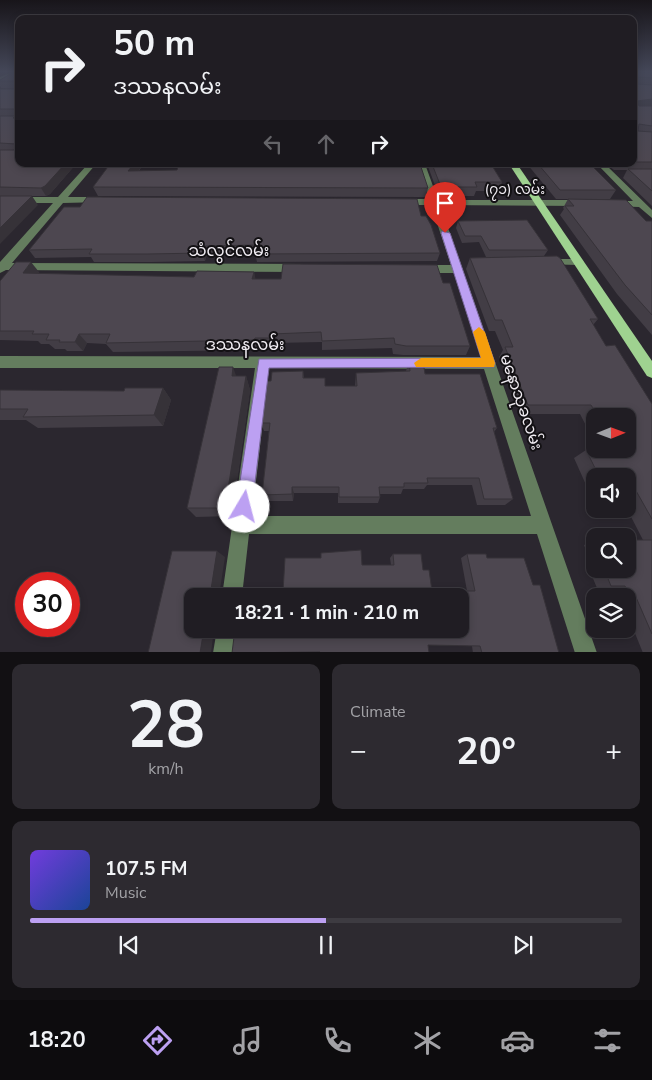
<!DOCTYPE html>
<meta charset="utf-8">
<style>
body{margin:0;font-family:"Nunito Sans","Noto Sans Myanmar",sans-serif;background:#2d2a30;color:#f1f3f6;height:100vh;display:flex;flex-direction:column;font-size:19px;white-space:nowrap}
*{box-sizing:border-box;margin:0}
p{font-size:16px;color:#a2a2a6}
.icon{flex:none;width:28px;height:28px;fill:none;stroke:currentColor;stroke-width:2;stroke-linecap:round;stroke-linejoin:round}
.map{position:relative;height:652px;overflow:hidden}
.sheet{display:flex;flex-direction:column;gap:12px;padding:12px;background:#121013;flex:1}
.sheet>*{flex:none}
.guide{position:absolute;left:15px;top:15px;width:622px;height:152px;border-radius:10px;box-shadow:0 2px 8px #0003,0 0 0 1px #3d3b41;background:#201d23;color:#f1f3f6;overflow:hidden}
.needle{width:32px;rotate:89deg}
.tools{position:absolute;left:586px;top:408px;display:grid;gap:10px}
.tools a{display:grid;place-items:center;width:50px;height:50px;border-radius:10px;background:#201d23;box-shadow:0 2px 8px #0003,0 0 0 1px #3d3b41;font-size:25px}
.speed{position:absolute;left:15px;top:572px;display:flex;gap:10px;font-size:25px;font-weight:700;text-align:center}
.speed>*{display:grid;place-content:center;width:65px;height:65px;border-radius:50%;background:#201d23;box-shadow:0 2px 8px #0003,0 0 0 1px #3d3b41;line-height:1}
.speed .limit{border:8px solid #d22;background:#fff;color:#111}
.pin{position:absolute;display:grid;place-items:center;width:42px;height:42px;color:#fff;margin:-51px -21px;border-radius:50% 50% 50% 0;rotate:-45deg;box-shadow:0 0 5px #0007}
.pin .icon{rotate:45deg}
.me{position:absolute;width:55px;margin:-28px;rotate:8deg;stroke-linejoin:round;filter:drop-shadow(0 0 4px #0008)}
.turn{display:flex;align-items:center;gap:18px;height:105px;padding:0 15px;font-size:22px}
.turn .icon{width:65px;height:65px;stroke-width:2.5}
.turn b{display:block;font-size:35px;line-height:42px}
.lanes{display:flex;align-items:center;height:48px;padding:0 15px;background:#0003;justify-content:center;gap:25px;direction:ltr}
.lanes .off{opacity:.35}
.big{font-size:38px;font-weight:700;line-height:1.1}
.sheet .card{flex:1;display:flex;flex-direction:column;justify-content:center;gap:8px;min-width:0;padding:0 18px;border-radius:10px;background:#2d2a30}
.sheet .dial{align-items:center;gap:0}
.dial b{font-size:65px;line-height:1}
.song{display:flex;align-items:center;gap:15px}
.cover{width:60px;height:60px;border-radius:8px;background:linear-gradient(135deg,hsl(260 70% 55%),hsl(220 70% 35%))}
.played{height:5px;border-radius:2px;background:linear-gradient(90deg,#bca0f2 50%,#3d3b41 50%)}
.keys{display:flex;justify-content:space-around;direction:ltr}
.heat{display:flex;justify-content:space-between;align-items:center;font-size:28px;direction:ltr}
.sheet .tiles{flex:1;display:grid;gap:12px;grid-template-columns:1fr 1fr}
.card:last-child{grid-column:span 2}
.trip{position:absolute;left:184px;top:588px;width:285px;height:50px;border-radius:10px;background:#201d23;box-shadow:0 2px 8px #0003,0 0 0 1px #3d3b41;font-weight:700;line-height:50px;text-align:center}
.tabs{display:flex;height:80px;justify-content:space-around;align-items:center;background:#0d0c0e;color:#a2a2a6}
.tabs .icon{width:35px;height:35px}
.tabs .active{color:#bca0f2}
.tabs b{font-size:22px;color:#f1f3f6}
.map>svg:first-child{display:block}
</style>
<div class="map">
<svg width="652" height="653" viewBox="0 0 652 653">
<rect width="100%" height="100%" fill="#2b272f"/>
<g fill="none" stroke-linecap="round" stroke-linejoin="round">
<g fill="#647d5e" fill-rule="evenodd">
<polygon points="13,72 19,73 0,81 0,77"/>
<polygon points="88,164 96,164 68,197 100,197 103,198 103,202 63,203 12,263 300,264 305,268 300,272 6,270 0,273 0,262 53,203 0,203 0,197 58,197"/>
<path d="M417,164H425L438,200H583L587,203L583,206L440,205L597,653H575L537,534H249L242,596H222L255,368H0V356L481,357L454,273H422L417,269L422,265H451L431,205H400L396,202L400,199H429ZM269,368L484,369L531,516H252Z"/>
<polygon points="597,164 605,164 652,210 652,218 639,207 610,206 610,202 613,201 633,201"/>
<polygon points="545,259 578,259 583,262 578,265 541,264 540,262"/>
<polygon points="217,629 239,629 235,653 213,653"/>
</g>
<polygon fill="#9fd290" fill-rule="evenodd" points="509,164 517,164 652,361 652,378 647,376"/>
</g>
<g fill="#423d45">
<polygon points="19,72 19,164 76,164 50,194 46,196 0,196 0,89 16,89 1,88 0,86 0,80"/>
<polygon points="634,72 652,72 652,206 623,178 627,170 614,170 606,164 634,164"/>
<polygon points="427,164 491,164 502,182 499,191 476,191 474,196 439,196"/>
<polygon points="527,164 590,164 616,190 610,199 556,199"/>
<polygon points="142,166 139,171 177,170 428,188 426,197 98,196 93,187"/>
<polygon points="568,199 646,221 652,221 652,335 617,294 560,215 564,209 563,208"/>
<polygon points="421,216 440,253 437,261 257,262 255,253 207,254 205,261 152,262 94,262 91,257 35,258 29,250"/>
<polygon points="458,221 548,250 544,256 598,319 593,325 606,346 652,404 652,653 643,653 628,616 628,596 614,596 611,588 597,588 589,569 593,568 584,545 595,541 595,569 628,569 643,540 627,509 628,476 595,476 595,496 591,496 574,458 586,450 628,449 628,416 595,416 595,443 580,414 520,414 499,357 503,350 495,331 489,331 466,269 470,258 510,257 486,257 479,242 462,243 456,228"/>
<polygon points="39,272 38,274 194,277 254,272 255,279 443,283 470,346 466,355 403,355 393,354 392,348 322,350 322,342 274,343 273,348 257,347 257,350 113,352 106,344 87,343 83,351 67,351 65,349 55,349 49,344 41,344 38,341 0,340 0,281"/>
<polygon points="409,361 497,428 494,432 513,499 505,505 477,505 472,485 427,485 424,489 403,489 401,494 380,494 380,497 378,503 338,503 338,493 294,493 293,501 265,501 262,495 269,431 264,431 261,423 271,381 303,371 304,378 325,386 355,386 356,373 406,371"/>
<polygon points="237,376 246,376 250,390 232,516 196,517 187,508"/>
<polygon points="163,388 171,400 163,426 38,428 26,420 0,420 0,390 124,391"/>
<polygon points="393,554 423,570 432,591 467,591 461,558 467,554 487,558 533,585 559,653 473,653 472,646 428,645 320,653 460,629 283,592 362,565 391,565 390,558"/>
</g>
<g fill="#363238">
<polygon points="652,99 652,106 634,108 637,101"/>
<polygon points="65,164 76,164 50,194 46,196 41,188"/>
<polygon points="134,164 141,164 142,166 132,179 128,171"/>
<polygon points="32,196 38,205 0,244 0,228"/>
<polygon points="204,246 207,254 205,261 202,253"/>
<polygon points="31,262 39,272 31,283 23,273"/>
<polygon points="254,272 256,281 252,279"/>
<polygon points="79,334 87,343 83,351 75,342"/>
<polygon points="272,334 274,343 273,348 271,338"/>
<polygon points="233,367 238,381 232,376"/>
<polygon points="246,376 250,390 232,516 225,508"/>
<polygon points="163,388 171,400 163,426 154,415"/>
<polygon points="292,487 294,493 293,501 292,494"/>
<polygon points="217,551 225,557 219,596 210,596"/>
<polygon points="204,629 214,629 211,653 200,653"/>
</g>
<g fill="#4d4750" stroke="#363238">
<polygon points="14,72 19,72 19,114 16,116 15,109 0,109 0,89 16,89 15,81 0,81 0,80"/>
<polygon points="634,72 652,72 652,78 638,77 637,84 652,85 652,99 637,101 639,106 652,106 652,126 639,124 638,131 652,132 652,162 634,162"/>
<polygon points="0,116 16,116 13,118 19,118 19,164 65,164 45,186 41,188 0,187 0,150 14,150 16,144 0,143"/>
<polygon points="110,164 134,164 128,171 177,170 179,164 420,164 428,188 93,187"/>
<polygon points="432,164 491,164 502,182 475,182 477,187 441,187"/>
<polygon points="538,164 590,164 616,190 560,190"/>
<polygon points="628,169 652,169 652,191"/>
<polygon points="0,196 32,196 0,228"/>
<polygon points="87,197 417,199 421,216 426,216 431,225 440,253 255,254 257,245 204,246 202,253 148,254 89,254 92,249 29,250 64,207 80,207"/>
<polygon points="568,199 626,200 646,221 652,221 652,315 625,285 565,206 574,206"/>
<polygon points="527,220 548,250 489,250 481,236 465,236 458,221"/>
<polygon points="557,256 560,258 598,319 590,319 606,346 615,345 652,404 652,519 635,489 628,489 628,476 599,476 586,450 628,449 628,416 598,416 591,405 528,405 505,347 513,347 502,320 495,320 470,258"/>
<polygon points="16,262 31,262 23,273 194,277 197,271 254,272 252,279 281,279 283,264 437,265 443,283 450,283 470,346 406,346 395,344 394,338 322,341 321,332 272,334 271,338 255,338 254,340 106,343 110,334 79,334 75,342 59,342 60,340 46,340 49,334 32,334 34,331 0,331 0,281"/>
<polygon points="409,361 423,361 425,374 480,374 497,428 493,428 513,499 484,499 479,478 427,478 428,483 404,483 404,487 379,487 380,497 339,497 339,487 292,487 292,494 262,495 270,423 261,423 266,381 271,381 272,372 303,371 303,378 325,378 325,386 357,386 356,373 410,371"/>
<polygon points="219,367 233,367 232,376 246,376 225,508 187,508"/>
<polygon points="125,388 163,388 154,415 23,417 28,409 0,409 0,390 124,391"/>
<polygon points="628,540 652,540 652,634 635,595 629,595 625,586 611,586 604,569 628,569"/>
<polygon points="361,550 362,565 394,565 393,554 421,554 423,570 429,570 432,591 475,591 467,554 486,554 487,558 524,558 533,585 540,585 559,653 482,653 480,646 428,645 429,653 320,653 320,652 232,653 235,629 460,629 460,596 262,596 262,592 283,592 285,558 321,558 321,553"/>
<polygon points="172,551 217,551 210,596 192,596 192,629 204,629 200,653 148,653"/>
</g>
<linearGradient id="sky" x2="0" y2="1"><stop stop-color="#18151a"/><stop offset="0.44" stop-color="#444758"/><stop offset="1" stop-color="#444758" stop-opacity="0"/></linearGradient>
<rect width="652" height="163" fill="url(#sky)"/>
<polygon fill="#bca0f2" stroke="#7a689d" points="442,231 450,233 495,363 494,367 269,368 252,507 250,512 244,515 238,512 236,507 259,359 481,358 441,233"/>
<polygon fill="#f59e0b" points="479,327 485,332 495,363 494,367 416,367 414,363 421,358 481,358 473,332"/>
<g text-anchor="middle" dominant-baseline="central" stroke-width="4" stroke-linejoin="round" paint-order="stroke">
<g font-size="14" fill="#f1edf3" stroke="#131114">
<text x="515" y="189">(၇၁) လမ်း</text>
</g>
<g font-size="16" fill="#f1edf3" stroke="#131114">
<text x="229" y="251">သံလွင်လမ်း</text>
<text x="245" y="345">ဒဿနလမ်း</text>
<text transform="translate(521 402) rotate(71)">မနောသုခလမ်း</text>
</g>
</g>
</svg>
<div class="tools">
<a><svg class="needle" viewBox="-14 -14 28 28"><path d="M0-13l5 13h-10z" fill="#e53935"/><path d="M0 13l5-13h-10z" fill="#a2a2a6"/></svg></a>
<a><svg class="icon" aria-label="sound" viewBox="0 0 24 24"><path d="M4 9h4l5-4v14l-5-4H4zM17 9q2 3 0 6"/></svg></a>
<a><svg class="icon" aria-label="search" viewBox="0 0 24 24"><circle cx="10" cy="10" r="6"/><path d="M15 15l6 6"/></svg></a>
<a><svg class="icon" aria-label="layers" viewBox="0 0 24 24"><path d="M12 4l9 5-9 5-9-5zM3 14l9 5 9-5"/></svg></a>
</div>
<div class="speed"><div class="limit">30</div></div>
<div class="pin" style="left:445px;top:233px;background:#d93025"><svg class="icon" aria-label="arrive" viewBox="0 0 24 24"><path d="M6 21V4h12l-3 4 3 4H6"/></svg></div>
<svg class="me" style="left:244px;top:507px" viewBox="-20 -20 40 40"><circle r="19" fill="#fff"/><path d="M0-13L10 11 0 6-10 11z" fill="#bca0f2"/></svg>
<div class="trip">18:21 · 1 min · 210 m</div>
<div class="guide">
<div class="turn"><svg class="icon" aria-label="right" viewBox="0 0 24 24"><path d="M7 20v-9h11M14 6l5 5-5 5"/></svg><div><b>50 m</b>ဒဿနလမ်း</div></div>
<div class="lanes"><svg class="icon off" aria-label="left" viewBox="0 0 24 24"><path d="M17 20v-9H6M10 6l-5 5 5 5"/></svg><svg class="icon off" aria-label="ahead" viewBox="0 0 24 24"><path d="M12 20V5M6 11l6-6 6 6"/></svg><svg class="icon" aria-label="right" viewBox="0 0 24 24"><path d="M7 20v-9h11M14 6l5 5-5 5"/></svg></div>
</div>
</div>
<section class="sheet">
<div class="tiles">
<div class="card dial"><b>28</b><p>km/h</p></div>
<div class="card"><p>Climate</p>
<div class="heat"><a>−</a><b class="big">20°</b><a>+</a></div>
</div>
<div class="card">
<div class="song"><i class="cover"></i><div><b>107.5 FM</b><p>Music</p></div></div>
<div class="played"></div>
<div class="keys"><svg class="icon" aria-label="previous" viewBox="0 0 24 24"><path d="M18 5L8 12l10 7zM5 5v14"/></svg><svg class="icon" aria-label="pause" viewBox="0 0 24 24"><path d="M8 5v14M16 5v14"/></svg><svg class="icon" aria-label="next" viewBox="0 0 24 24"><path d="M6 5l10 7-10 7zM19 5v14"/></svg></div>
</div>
</div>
</section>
<nav class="tabs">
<b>18:20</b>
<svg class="icon active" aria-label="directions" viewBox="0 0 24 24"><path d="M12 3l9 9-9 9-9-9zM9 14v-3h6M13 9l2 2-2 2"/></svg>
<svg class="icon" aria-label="music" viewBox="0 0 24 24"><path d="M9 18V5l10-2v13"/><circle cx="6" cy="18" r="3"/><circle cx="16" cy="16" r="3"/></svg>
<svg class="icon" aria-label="phone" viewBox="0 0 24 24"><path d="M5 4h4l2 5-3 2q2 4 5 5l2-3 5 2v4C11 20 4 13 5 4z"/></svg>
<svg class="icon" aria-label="climate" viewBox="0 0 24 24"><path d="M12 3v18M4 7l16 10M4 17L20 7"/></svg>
<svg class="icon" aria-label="car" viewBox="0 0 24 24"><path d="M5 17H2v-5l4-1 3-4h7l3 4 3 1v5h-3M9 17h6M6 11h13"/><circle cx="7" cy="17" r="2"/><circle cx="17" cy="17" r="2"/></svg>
<svg class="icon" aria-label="filters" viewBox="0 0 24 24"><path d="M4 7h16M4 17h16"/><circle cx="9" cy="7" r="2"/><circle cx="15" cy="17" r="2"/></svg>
</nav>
